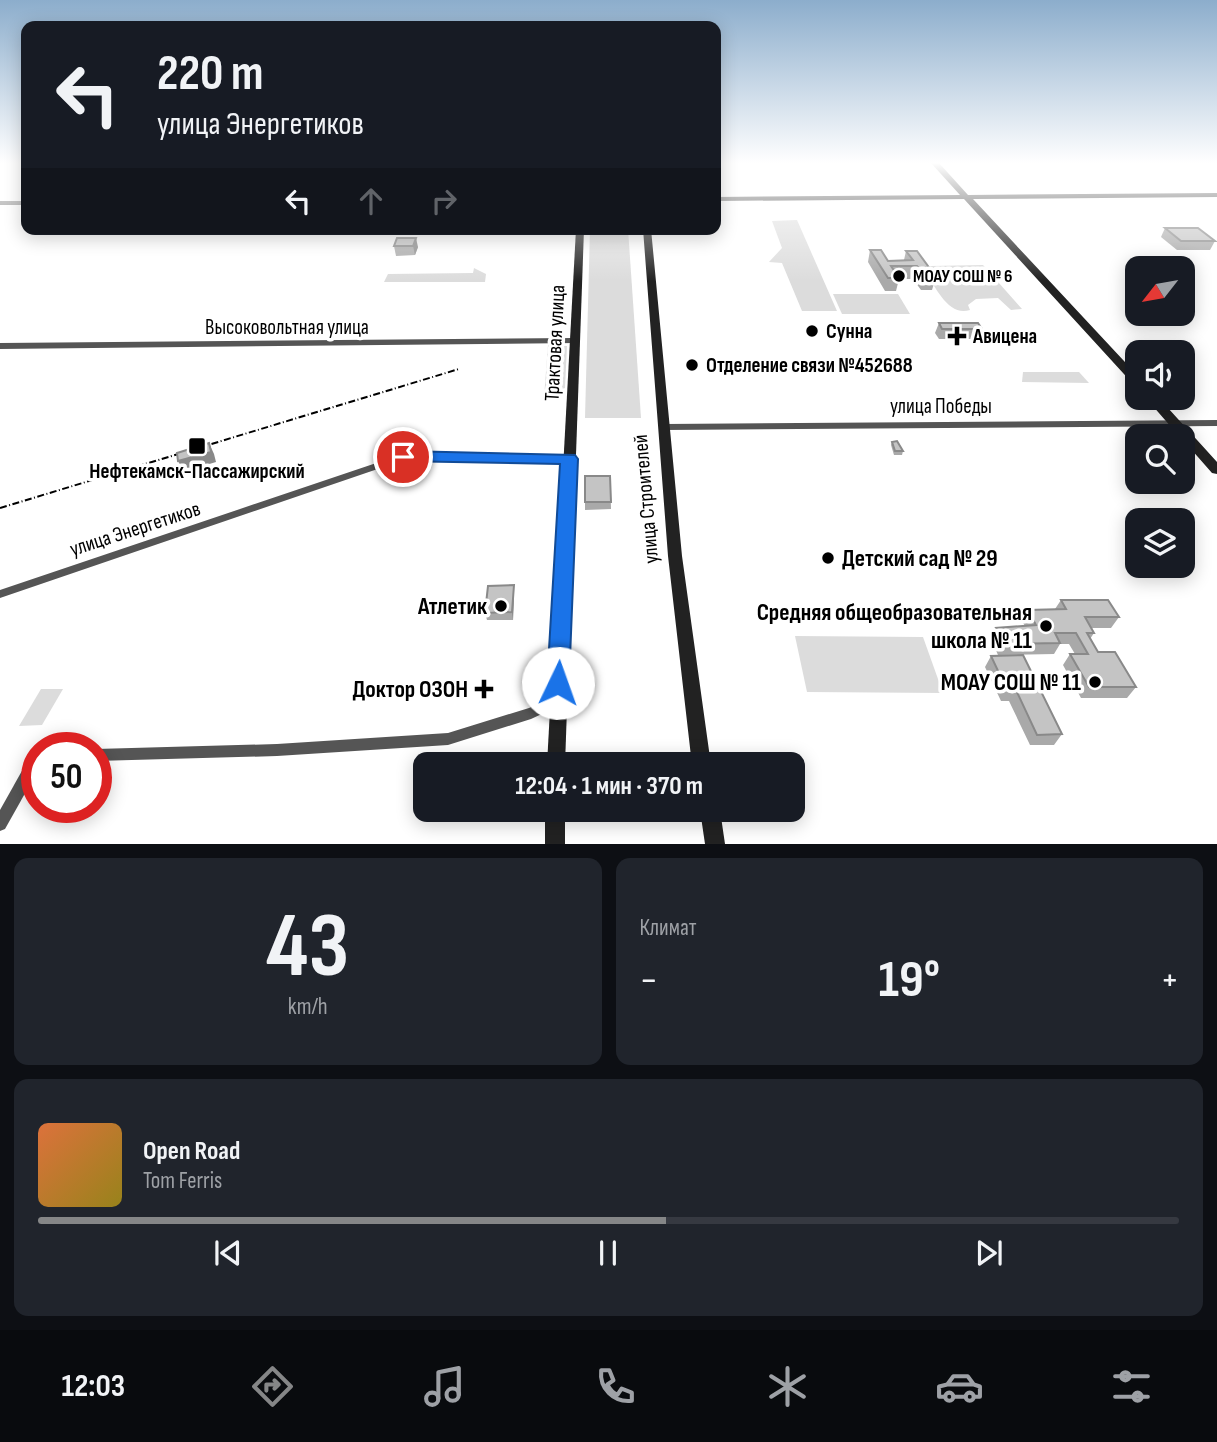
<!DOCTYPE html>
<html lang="ru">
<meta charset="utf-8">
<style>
body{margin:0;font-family:"Sofia Sans Condensed",sans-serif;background:#20242c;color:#f1f3f6;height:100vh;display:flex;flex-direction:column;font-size:26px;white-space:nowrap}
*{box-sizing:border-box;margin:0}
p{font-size:23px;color:#9ea1a6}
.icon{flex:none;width:38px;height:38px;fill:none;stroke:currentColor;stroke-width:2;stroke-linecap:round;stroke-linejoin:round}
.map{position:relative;height:844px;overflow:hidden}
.side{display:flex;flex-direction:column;gap:14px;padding:14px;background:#0d0f14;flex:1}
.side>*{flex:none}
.hud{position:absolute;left:21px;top:21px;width:700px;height:214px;border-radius:14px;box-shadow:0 4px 18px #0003;background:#171b24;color:#f1f3f6;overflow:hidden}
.needle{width:46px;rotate:239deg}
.buttons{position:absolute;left:1125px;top:256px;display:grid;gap:14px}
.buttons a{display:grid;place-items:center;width:70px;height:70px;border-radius:14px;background:#171b24;box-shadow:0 4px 18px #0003;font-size:35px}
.speed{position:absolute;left:21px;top:732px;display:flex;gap:14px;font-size:35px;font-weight:700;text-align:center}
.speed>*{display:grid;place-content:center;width:91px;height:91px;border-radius:50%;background:#171b24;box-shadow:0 4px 18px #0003;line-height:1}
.speed .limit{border:10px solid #d22;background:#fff;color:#111}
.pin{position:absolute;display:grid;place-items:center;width:60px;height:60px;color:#fff;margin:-30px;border:4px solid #fff;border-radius:50%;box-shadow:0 2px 7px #0007}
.me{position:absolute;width:77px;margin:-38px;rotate:3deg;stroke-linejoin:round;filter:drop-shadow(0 0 5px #0008)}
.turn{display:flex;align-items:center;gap:24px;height:147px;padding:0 21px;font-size:32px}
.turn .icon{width:91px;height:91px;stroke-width:2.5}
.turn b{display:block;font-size:49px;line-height:60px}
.lanes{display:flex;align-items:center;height:66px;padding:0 21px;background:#0003;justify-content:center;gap:35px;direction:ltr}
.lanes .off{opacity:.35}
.big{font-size:52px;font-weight:700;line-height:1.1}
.side .tile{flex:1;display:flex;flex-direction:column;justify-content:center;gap:10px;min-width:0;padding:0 24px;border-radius:14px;background:#20242c}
.side .dial{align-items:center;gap:0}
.dial b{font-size:91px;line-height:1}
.song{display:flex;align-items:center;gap:21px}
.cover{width:84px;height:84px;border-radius:10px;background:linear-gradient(135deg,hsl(20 70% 55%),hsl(50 70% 35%))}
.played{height:7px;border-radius:4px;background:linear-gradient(90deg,#858687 55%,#363941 55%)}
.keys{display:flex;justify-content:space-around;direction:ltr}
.heat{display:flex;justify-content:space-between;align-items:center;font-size:38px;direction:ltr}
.side .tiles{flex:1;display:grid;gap:14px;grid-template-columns:1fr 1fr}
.tile:last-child{grid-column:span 2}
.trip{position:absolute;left:413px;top:752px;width:392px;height:70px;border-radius:14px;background:#171b24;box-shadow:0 4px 18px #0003;font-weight:700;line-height:70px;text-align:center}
.tab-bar{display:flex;height:112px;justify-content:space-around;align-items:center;background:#090b0e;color:#9ea1a6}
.tab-bar .icon{width:49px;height:49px}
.tab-bar .selected{color:#858687}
.tab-bar b{font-size:32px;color:#f1f3f6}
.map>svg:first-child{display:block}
</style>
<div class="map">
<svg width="1217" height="844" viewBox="0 0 1217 844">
<rect width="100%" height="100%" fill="#fff"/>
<g fill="#dcdcdc">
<polygon points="797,220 837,311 802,311 782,263 769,262 782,248 772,221"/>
<polygon points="590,229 628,229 641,418 585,418"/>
<path d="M983,265L1022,309L1011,310L998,298L976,299L968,305L970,310C949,317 936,288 926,273V268L931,266Z"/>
<polygon points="474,268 486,274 485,282 384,282 388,274 473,273"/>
<polygon points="898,294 910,314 842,314 833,294"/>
<polygon points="548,345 567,346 565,388 544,398"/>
<polygon points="1023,372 1079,372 1089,383 1022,382"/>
<polygon points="795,636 923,637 943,693 807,692"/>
<polygon points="41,689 63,689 42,725 19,726"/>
</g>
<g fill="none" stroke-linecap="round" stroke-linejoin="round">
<g fill="#555" fill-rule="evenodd">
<polygon points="403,454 569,456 574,459 569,462 404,460 0,598 0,590"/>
<polygon points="557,695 561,697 563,701 561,705 531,719 448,745 277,756 96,761 96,749 277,744 448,733 529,708"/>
<polygon points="37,752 37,772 5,829 0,831 0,810 32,753"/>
</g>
<g fill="#555" fill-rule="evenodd">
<rect x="0" y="201" width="26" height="4"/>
<polygon points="574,338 579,341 577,343 0,349 0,343"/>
<polygon points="1217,420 1217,426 665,430 660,427 665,424"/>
</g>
<g fill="#222" fill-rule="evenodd">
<polygon points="931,163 939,163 968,195 1217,193 1217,197 973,199 1138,376 1138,386 1134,385 964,199 716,201 716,197 960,195"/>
<polygon points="576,229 584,229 565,765 547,765"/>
<polygon points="643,229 651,229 682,556 711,765 692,765 668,556"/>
<polygon points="1145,397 1158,397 1217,462 1217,474 1212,473 1183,440 1183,436 1179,436"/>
<rect x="545" y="810" width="20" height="34"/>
<polygon points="700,810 720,810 725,844 705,844"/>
</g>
<polyline stroke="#000" stroke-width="2" stroke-dasharray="7 2.5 1 2.5" stroke-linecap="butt" points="0,508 459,369"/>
</g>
<g fill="#a9a9a9">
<polygon points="1165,228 1215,241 1210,250 1177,250 1161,237"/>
<polygon points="397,238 418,247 415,255 396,256 394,246"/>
<polygon points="870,250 888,261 904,260 906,251 936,277 932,290 921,290 913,279 899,279 896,291 885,291 868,262"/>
<polygon points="939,323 982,329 978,339 939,339 935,333"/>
<polygon points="892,442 903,451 902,455 894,455 891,445"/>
<polygon points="585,476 610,476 611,509 585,510"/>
<polygon points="514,592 513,620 487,620 485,613"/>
<polygon points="1061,600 1119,617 1111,628 1092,628 1094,633 1090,639 1098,652 1136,687 1127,698 1081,698 1063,665 1070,654 1075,654 1069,644 1060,644 1054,654 998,655 991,639 996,628 1025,626 1022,621 1028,610 1055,609"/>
<polygon points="991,656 1062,734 1054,745 1030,745 1009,701 1001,701 985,667"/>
</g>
<g fill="#898989">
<polygon points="416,238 418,247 415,255 413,246"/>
<polygon points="209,443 214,454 216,462 183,472 178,461"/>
<polygon points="514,585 514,592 513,620 512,612"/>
</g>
<g fill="#c4c4c4" stroke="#898989" stroke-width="2">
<polygon points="1165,228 1198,228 1215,241 1181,241"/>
<polygon points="397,238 416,238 413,246 394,246"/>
<polygon points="870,250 881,250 888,261 913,260 906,251 917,251 936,277 925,277 917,266 891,266 899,278 888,278"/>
<polygon points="939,323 978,323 982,329 942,329"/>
<polygon points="897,441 903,451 895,451 892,442"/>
<polygon points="209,443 211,452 178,461 177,453"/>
<polygon points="585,476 610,476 611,502 585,502"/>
<polygon points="514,585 512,612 485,613 488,586"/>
<polygon points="1061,600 1108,600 1119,617 1085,617 1094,633 1087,633 1098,652 1115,652 1136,687 1089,687 1070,654 1088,654 1076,633 1055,633 1060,643 1004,644 996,628 1036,625 1028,610 1066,609"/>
<polygon points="1023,655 1062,734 1037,735 1016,690 1007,690 991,656"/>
</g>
<linearGradient id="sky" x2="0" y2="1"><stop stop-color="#8cadcc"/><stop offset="0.58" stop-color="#fff"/><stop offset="1" stop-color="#fff" stop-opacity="0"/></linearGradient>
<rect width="1217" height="281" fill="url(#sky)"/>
<polygon fill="#1a73e8" stroke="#114b97" stroke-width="2" points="403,451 575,455 578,459 569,683 566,690 558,693 550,690 547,683 560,464 397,461 395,457"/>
<g fill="#000" stroke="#fff" stroke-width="2.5">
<circle cx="899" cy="276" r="7"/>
<circle cx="812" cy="331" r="7"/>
<path d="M953.5 325.5h7v7h7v7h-7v7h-7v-7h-7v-7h7z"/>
<circle cx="692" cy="365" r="7"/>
<rect x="188" y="437" width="18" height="18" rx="3.5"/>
<circle cx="828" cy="558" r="7"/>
<circle cx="501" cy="606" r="7"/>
<circle cx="1046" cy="626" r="7"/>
<circle cx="1095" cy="682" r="7"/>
<path d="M480.5 678.5h7v7h7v7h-7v7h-7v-7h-7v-7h7z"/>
</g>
<g text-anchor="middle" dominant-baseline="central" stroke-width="7" stroke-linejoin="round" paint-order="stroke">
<g font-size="18" font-weight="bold" fill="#000" stroke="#fff" text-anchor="start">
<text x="913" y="276">МОАУ СОШ № 6</text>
</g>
<g font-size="21" fill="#000" stroke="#fff">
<text x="287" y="327">Высоковольтная улица</text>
<text transform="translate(555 343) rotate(-87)">Трактовая улица</text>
<text x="941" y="406">улица Победы</text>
<text transform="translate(646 499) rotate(-95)">улица Строителей</text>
<text transform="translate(135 529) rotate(-18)">улица Энергетиков</text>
</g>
<g font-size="21" font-weight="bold" fill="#000" stroke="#fff" text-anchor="start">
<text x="826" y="331">Сунна</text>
<text x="973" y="336">Авицена</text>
<text x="706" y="365">Отделение связи №452688</text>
<text x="197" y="471" text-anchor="middle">Нефтекамск-Пассажирский</text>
</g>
<g font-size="24" font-weight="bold" fill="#000" stroke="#fff" text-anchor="end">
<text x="842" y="558" text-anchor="start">Детский сад № 29</text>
<text x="487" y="606">Атлетик</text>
<text x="1032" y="612">Средняя общеобразовательная<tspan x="1032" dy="28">школа № 11</tspan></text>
<text x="1081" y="682">МОАУ СОШ № 11</text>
<text x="468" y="689">Доктор ОЗОН</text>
</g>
</g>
</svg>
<div class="buttons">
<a><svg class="needle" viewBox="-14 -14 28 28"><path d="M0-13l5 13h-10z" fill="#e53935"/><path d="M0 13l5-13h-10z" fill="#9ea1a6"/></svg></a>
<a><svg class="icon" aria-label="sound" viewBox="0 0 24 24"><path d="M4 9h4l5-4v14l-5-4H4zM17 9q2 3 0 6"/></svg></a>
<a><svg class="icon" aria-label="search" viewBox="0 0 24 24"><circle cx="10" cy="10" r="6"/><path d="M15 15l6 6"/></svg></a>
<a><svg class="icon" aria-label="layers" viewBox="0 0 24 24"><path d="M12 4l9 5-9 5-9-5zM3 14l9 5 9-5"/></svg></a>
</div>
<div class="speed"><div class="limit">50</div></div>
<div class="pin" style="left:403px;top:457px;background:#d93025"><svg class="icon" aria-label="arrive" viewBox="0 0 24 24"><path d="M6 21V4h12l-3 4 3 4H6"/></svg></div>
<svg class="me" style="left:558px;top:683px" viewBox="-20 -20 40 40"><circle r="19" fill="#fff"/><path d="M0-13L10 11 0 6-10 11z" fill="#1a73e8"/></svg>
<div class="trip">12:04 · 1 мин · 370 m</div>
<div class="hud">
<div class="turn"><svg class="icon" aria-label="left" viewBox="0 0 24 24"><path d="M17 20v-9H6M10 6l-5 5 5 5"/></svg><div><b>220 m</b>улица Энергетиков</div></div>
<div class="lanes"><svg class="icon" aria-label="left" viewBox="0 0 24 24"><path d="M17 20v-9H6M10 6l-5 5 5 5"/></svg><svg class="icon off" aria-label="ahead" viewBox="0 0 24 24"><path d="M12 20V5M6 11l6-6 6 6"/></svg><svg class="icon off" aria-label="right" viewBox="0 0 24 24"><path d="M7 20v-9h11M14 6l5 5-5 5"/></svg></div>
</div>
</div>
<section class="side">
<div class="tiles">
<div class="tile dial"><b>43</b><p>km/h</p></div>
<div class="tile"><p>Климат</p>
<div class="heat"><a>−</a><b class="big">19°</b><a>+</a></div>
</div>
<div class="tile">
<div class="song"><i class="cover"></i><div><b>Open Road</b><p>Tom Ferris</p></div></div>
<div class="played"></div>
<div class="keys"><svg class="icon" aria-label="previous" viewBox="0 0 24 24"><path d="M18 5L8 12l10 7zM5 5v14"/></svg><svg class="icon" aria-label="pause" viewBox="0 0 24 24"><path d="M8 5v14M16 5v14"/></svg><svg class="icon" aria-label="next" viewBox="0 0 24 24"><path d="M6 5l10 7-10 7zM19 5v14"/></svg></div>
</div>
</div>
</section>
<nav class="tab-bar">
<b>12:03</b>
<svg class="icon selected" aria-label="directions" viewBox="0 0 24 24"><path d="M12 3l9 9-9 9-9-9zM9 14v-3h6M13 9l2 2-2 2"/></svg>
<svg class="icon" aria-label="music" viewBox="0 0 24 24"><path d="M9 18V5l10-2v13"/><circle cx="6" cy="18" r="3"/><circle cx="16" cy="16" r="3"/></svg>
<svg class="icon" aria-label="phone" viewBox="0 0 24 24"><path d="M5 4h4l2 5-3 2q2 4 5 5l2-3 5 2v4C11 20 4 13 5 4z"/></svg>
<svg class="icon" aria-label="climate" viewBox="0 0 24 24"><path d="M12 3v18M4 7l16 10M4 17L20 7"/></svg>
<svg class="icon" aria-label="car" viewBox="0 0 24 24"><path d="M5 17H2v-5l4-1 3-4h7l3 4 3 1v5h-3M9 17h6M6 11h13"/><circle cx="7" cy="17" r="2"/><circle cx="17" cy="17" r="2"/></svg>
<svg class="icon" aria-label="filters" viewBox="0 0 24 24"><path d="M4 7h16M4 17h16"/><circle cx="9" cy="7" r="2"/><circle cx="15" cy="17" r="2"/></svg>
</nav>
